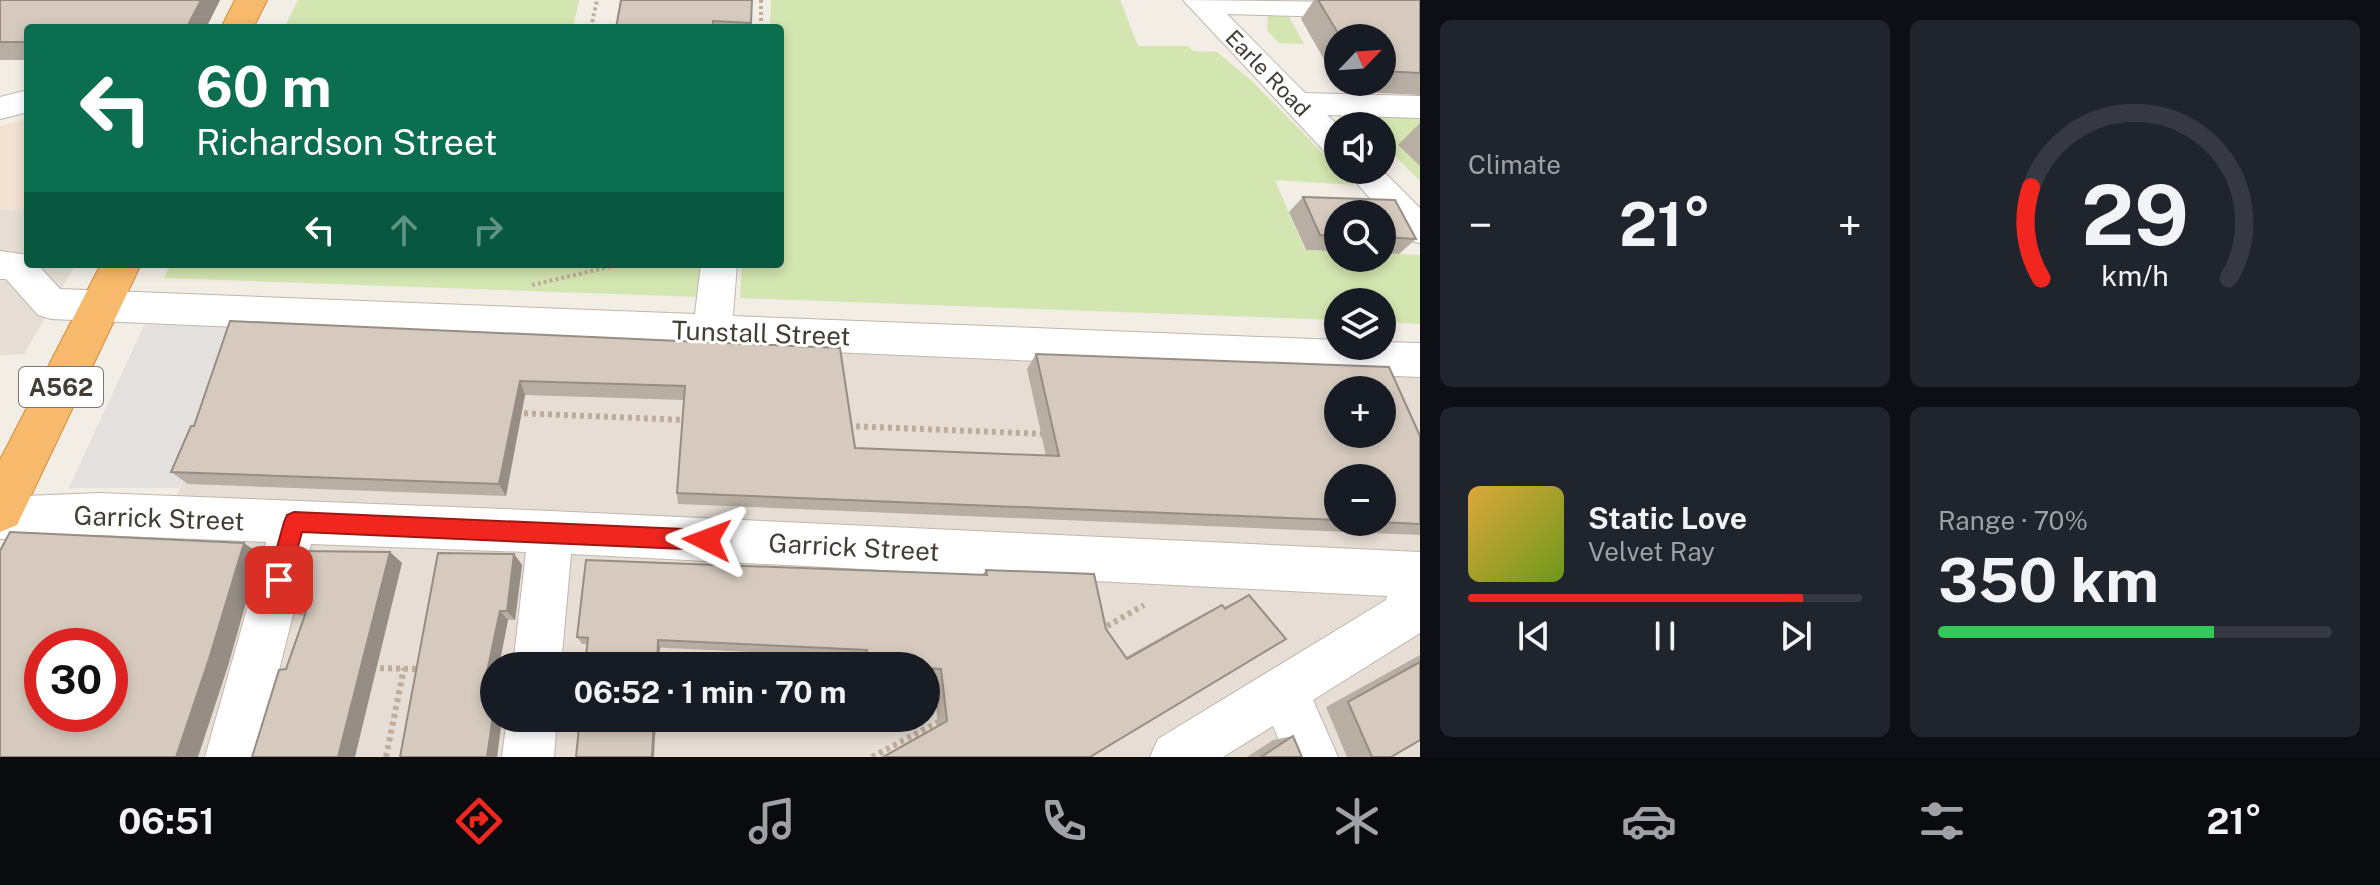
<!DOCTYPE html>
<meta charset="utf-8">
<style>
body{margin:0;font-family:"Public Sans",sans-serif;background:#20242c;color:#f1f3f6;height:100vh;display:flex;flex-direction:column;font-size:30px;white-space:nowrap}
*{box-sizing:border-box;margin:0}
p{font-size:26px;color:#9ea1a6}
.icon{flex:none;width:44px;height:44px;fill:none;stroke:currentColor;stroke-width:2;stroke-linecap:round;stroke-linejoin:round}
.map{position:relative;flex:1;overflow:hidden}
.drawer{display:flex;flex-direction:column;gap:20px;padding:20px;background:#0d0f14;width:960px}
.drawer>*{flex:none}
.banner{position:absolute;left:24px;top:24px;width:760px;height:244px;border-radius:8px;box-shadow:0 4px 12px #0003;background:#0b6e4f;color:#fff;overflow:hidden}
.needle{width:52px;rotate:65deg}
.controls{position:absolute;left:1324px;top:24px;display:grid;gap:16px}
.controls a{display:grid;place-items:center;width:72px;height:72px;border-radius:50%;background:#171b24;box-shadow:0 4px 12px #0003;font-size:40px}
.speed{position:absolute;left:24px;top:628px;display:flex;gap:16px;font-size:40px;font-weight:700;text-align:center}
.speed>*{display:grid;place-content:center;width:104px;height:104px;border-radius:50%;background:#171b24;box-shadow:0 4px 12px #0003;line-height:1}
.speed .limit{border:12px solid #d22;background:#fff;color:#111}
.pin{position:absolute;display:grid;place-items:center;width:68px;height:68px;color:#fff;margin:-34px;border-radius:16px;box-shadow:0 4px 12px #0006}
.me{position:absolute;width:88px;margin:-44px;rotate:273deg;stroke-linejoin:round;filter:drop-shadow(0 0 6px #0008)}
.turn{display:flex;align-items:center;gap:28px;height:168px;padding:0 40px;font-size:36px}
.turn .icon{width:104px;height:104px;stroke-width:2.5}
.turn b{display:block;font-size:56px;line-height:68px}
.lanes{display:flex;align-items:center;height:76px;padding:0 40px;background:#0003;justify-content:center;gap:40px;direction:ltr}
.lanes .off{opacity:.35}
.big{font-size:60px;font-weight:700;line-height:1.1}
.drawer .tile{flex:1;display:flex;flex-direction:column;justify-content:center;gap:12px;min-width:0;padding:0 28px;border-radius:12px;background:#20242c}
.drawer .dial{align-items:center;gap:0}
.dial svg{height:208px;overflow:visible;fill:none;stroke:#363941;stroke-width:7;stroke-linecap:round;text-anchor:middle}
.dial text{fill:#f1f3f6;stroke:none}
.song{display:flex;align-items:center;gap:24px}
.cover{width:96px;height:96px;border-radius:12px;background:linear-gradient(135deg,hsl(40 70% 55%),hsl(80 70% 35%))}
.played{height:8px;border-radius:4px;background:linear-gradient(90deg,#f0261f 85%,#363941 85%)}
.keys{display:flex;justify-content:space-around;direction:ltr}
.heat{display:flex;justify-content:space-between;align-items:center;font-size:44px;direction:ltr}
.charge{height:12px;border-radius:6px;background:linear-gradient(90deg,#34c759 70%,#363941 0)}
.drawer .tiles{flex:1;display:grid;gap:20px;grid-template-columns:repeat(2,1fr)}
.trip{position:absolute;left:480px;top:652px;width:460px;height:80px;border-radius:40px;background:#171b24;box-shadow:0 4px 12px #0003;font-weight:700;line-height:80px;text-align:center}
.menu{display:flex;height:128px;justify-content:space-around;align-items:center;background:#090b0e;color:#9ea1a6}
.menu .icon{width:56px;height:56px}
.menu .selected{color:#f0261f}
.menu b{font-size:36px;color:#f1f3f6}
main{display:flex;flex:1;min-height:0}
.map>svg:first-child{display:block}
</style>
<main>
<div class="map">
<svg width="1420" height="757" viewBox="0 0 1420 757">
<rect width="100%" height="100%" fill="#f2ede5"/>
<g fill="#e6ded4" fill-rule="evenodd">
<polygon points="28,209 28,264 76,264 24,354 0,355 0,210"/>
<path d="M243,324L1420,368V757H79L110,714V678L168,530L176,499ZM1338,390H1382V434H1338ZM1338,478H1382V522H1338ZM494,666H926V718H494Z"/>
</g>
<polygon fill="#f3e1d1" points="28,119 28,209 0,210 0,126"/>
<g fill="#d3e5b0">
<polygon points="298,0 579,0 573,28 284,28"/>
<polygon points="771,0 1120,0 1138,46 1188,46 1193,51 1217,52 1253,82 1354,185 1275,180 1305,250 1338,251 1338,258 1382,258 1382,253 1420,255 1420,324 1382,322 1382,302 1338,302 1338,320 740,298 742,264 780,264 780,28 770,28"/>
<polygon points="1268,15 1289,17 1304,44 1279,43 1267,30"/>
<polygon points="1354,116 1420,117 1420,140 1399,146 1420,166 1420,181 1382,143 1382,126 1365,126"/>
<polygon points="171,264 702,264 701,297 164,278"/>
</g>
<polygon fill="#e3e0dd" points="144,325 241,326 179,488 69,488"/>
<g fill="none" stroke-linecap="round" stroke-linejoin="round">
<defs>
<g id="minor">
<polygon points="1183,0 1345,2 1349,8 1345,14 1335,17 1227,14 1305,93 1420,96 1420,118 1327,115 1339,126 1338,157 1326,153"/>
<polygon points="28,90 28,112 0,119 0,97"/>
<polygon points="1345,170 1382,170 1420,208 1420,243 1407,240"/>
<polygon points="0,251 28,255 28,264 37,264 60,289 695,314 701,264 737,264 733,316 1338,340 1338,346 1382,346 1382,342 1420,343 1420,377 51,319 38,315 6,279 0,279"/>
<polygon points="99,493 551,511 1420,552 1420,633 1313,700 1338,757 1286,757 1273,726 1223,757 1150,757 1158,739 1386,600 1387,596 571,554 561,666 513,666 526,552 311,544 257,757 205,757 266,542 99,535 0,539 0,497"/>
<polygon points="507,718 557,718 554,757 502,757"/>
</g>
<g id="highway">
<polygon points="235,0 267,0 253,28 221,28"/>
<polygon points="101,264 141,264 17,525 0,532 0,460"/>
</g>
</defs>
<use href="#minor" stroke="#c0b6ac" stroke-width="2"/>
<use href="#highway" stroke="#d68c3c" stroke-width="2"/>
<g stroke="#bead9a" stroke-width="4" stroke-dasharray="3 3" stroke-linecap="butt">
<polyline points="761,0 761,28"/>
<polyline points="591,28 597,0"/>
<polyline points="532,285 621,264"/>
</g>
<g stroke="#bead9a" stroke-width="6" stroke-dasharray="4 4" stroke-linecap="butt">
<polyline points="516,413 686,420"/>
<polyline points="848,426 1046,434"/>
<polyline points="1100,630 1144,605"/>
<polyline points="372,668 422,669"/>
<polyline points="926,696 941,697"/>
<polyline points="386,757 404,668"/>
<polyline points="872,757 942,720"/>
</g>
<use href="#minor" fill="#fff" fill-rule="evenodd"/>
<use href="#highway" fill="#f7b96b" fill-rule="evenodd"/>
</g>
<g fill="#b8aea3" fill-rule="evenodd">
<polygon points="0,0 220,0 206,28 28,28 28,60 0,60"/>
<polygon points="621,0 751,23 751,28 616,28"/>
<path d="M1314,0H1420V95L1342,91L1301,19ZM1338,38H1382V82H1338Z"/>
<polygon points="1420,123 1420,166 1398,145"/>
<polygon points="1303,197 1395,200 1416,239 1399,254 1382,253 1382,214 1338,214 1338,251 1306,250 1289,212"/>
<path d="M230,321L840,348L855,448L1046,456L1027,369L1036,354L1420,436V535L678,504L677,493L684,400L525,395L506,496L188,484L171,472L194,426ZM1338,478L1382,522H1338Z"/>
<polygon points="390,552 402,563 286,669 304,616 296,614 280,605"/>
<polygon points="514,554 522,565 515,620 508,620 499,666 494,666 494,718 502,718 497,757 400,757"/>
<polygon points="986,570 1106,629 1126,657 1205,613 1222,605 1224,607 1249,595 1286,639 938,726 933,675 926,674 926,666 862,666 862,657 582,644 577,637 982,575"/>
<polygon points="1420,655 1420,740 1391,757 1347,757 1326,707"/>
<polygon points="1293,736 1302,757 1247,757 1273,740"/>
</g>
<g fill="#968d85">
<polygon points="201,0 220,0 206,28 182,28"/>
<polygon points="520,381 525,395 506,496 499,484"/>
<polygon points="244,543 260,554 228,666 198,757 176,757"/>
<polygon points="390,552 402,563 355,757 338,757"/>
<polygon points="514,554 522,565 515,620 507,611"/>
<polygon points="500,611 508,620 499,666 494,666 494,677 487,672"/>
<polygon points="658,640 660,647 659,666 657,666"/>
<polygon points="494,709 494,718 502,718 497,757 487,757"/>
<polygon points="654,718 656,718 654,757 652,757"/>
</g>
<g fill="#d6cabe" stroke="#968d85" stroke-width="2" fill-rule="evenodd">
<polygon points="0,0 201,0 187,27 28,28 28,42 0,42"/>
<polygon points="621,0 752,0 751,23 713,21 713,28 616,28"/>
<polygon points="1318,0 1420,0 1420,73 1382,71 1382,38 1341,38"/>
<polygon points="1303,197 1395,200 1416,239 1382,237 1382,214 1338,214 1338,236 1320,235"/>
<path d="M230,321L840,348L855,448L1059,456L1036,354L1389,367L1420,436V524L1378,522H1382V478H1338V520L677,493L685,386L520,381L499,484L171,472L191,426H194ZM1338,390H1382V434H1338Z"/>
<path d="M10,532L244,543L209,659L176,757H0V551ZM42,646H110V714H42Z"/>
<polygon points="294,551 390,552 338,757 252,757 279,670 286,669 306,612 280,605"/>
<polygon points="438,553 514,554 507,611 500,611 487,672 494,672 494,709 487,757 400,757"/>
<polygon points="586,560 987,575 986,570 1094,574 1106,629 1127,659 1222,605 1225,609 1249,595 1286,639 1090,757 883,757 947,721 941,669 926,668 926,666 868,664 867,650 658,640 657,666 585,666 588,638 577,637"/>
<polygon points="1420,662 1420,740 1391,757 1372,757 1348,702"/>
<polygon points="580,718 654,718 652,757 576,757"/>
<polygon points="1293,736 1302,757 1261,757"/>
</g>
<polygon fill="#f0261f" stroke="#9c1914" stroke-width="2" points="294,512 707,530 715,533 718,540 715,547 707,550 302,532 289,580 286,588 279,591 271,588 268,580 284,522 287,515"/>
<g text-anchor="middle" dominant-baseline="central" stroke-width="6" stroke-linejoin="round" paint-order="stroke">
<g font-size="22" fill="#443d35" stroke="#fff">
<text transform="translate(1268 73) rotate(46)">Earle Road</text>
</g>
<rect fill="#fff" stroke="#7c7772" stroke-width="2" x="19" y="367" width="84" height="40" rx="6"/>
<g font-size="24" font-weight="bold" fill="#443d35">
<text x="61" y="387">A562</text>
</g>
<g font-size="26" fill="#443d35" stroke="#fff">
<text transform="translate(761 333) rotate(2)">Tunstall Street</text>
<text transform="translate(159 518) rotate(2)">Garrick Street</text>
<text transform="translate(854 547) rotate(3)">Garrick Street</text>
</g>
</g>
</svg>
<div class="controls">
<a><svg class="needle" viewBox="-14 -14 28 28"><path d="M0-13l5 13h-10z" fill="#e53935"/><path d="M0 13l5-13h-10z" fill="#9ea1a6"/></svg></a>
<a><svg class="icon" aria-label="sound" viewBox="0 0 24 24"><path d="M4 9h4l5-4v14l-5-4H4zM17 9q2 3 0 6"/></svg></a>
<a><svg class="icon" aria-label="search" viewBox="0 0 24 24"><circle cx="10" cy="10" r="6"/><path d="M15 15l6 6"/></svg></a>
<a><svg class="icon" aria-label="layers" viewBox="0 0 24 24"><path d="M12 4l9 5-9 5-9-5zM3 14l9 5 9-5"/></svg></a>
<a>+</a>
<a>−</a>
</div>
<div class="speed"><div class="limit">30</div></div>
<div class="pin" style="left:279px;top:580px;background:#d93025"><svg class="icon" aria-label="arrive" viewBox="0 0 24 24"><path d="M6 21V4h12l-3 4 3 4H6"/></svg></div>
<svg class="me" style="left:707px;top:540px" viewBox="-20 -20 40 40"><path d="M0-17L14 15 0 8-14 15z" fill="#f0261f" stroke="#fff" stroke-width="4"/></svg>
<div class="trip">06:52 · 1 min · 70 m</div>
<div class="banner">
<div class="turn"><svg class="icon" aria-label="left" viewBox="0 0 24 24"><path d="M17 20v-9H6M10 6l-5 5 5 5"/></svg><div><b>60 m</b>Richardson Street</div></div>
<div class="lanes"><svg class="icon" aria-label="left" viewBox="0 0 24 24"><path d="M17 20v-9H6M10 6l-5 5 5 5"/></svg><svg class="icon off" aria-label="ahead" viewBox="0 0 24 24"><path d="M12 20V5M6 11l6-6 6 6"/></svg><svg class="icon off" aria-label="right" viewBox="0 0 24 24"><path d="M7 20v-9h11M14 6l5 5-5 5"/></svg></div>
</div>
</div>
<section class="drawer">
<div class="tiles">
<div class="tile"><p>Climate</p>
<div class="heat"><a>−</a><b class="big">21°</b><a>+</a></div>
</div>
<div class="tile dial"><svg viewBox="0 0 100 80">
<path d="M14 69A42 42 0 1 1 86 69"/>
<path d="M14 69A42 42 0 0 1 10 34" stroke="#f0261f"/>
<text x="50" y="56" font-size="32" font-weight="700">29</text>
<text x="50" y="72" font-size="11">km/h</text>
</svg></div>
<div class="tile">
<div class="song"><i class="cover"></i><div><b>Static Love</b><p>Velvet Ray</p></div></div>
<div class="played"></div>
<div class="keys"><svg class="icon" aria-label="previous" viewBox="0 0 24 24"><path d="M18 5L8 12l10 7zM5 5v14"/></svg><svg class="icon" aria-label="pause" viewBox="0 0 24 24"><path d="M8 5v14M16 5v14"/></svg><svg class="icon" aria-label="next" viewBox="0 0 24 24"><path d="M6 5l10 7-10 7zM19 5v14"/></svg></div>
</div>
<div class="tile"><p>Range · 70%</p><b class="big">350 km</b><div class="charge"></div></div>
</div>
</section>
</main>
<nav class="menu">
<b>06:51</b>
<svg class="icon selected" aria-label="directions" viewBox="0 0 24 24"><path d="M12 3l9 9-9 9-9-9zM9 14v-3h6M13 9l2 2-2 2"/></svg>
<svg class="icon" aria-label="music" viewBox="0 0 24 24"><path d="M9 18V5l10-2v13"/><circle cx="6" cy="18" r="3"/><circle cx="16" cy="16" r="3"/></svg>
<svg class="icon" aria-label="phone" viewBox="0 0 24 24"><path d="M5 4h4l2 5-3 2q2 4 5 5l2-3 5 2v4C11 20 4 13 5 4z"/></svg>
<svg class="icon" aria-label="climate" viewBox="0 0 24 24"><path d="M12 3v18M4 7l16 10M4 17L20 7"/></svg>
<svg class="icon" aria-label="car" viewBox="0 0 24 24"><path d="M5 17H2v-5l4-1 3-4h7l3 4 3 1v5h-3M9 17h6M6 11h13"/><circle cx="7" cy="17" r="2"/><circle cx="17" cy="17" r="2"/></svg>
<svg class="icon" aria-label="filters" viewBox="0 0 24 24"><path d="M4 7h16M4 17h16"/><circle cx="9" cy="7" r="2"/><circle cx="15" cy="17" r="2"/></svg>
<b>21°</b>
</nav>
